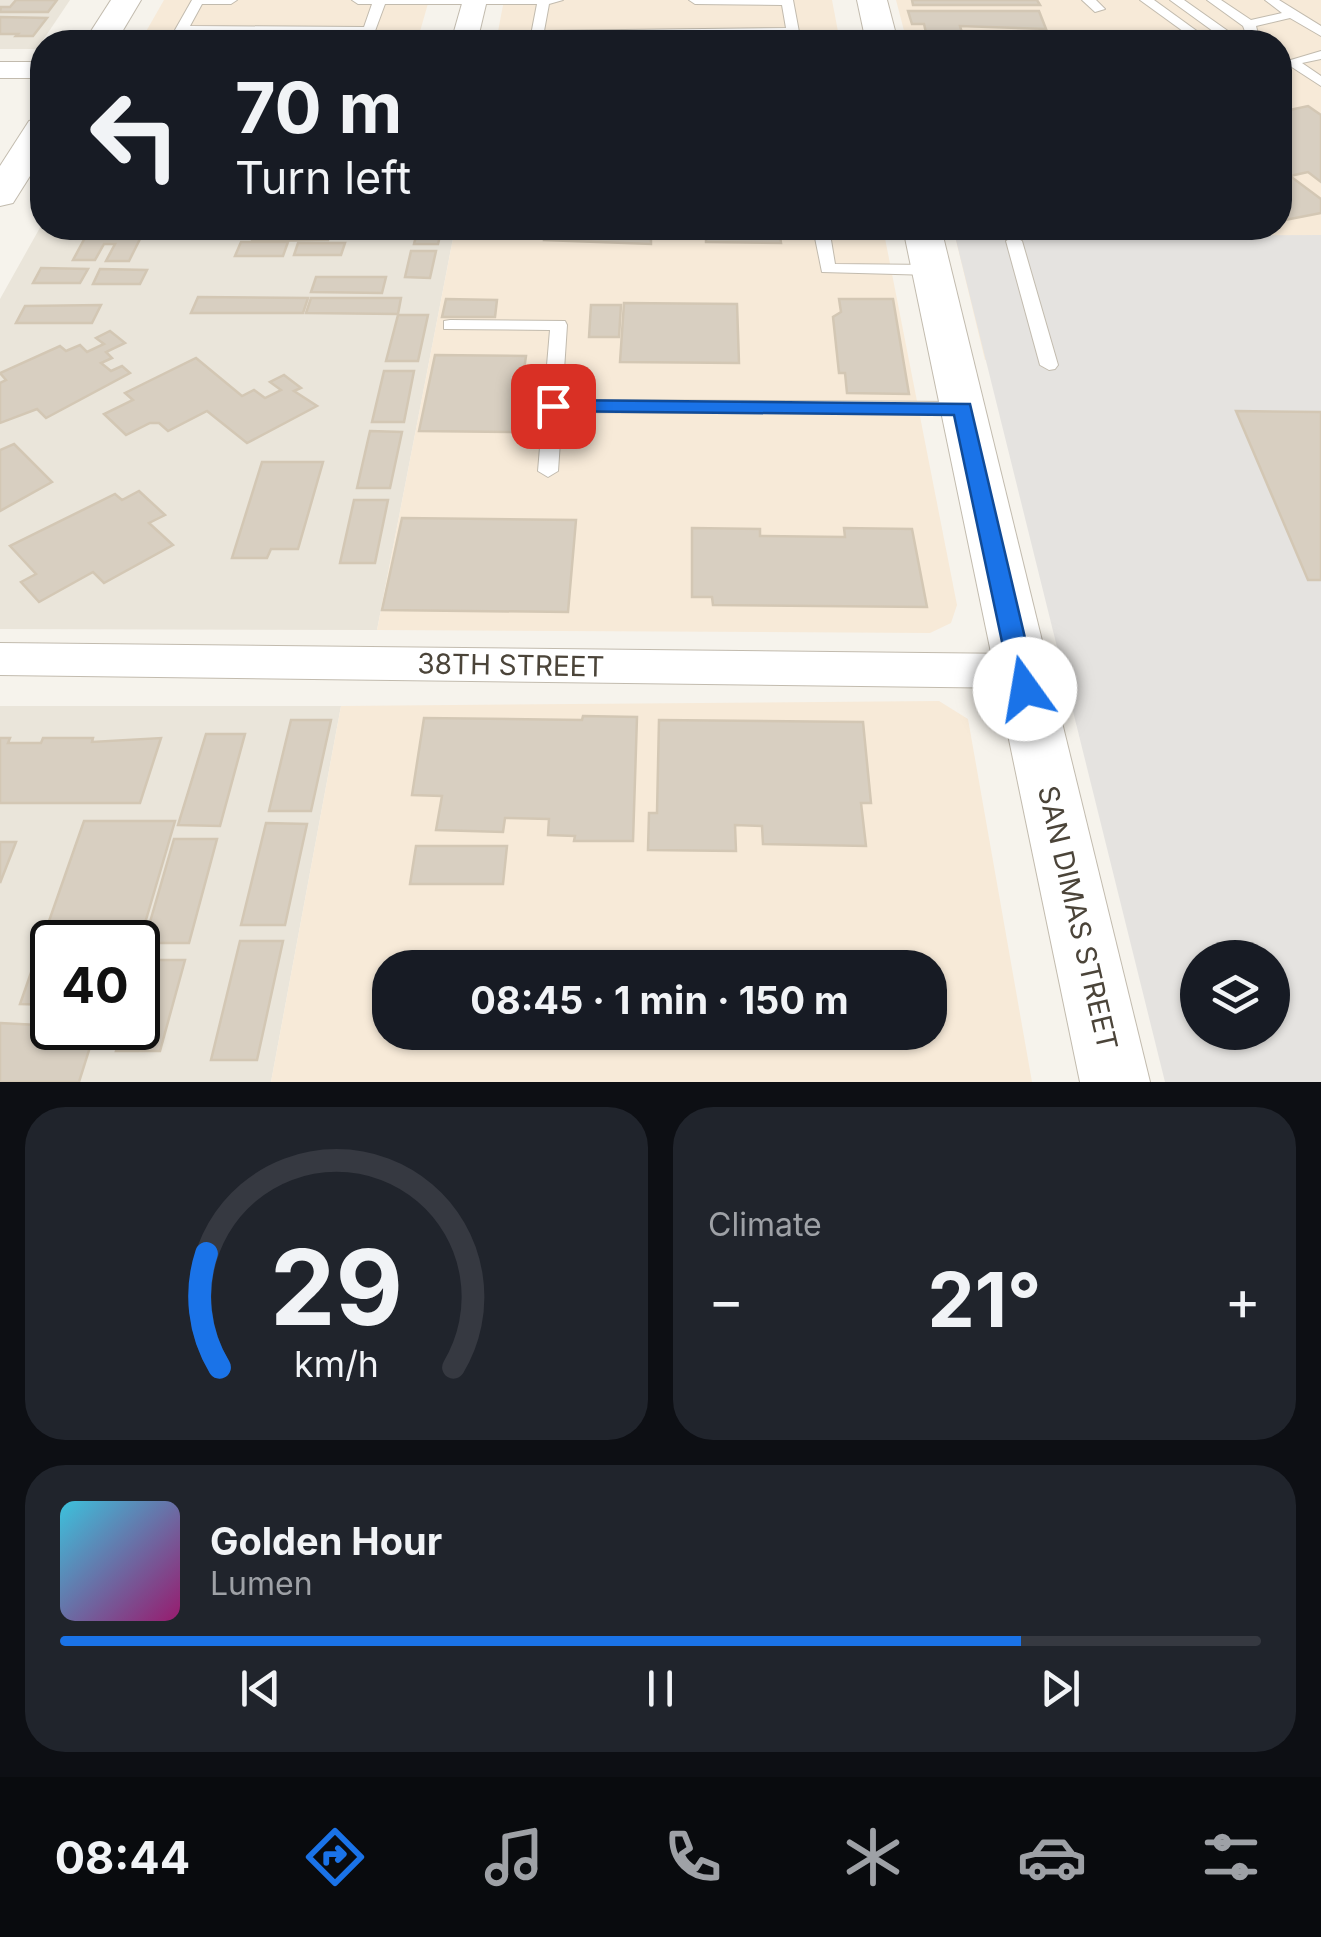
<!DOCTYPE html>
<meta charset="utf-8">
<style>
body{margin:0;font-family:Inter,sans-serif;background:#20242c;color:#f1f3f6;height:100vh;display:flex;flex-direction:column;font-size:38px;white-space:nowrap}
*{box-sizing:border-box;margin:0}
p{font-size:32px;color:#9ea1a6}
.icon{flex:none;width:55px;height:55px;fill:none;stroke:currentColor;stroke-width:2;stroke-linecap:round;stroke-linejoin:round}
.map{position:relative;height:1082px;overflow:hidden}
.details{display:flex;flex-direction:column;gap:25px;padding:25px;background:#0d0f14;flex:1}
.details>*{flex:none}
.guide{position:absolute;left:30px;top:30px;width:1262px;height:210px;border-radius:40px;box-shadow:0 2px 8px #0004;background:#171b24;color:#f1f3f6;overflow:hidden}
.buttons{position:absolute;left:1180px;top:940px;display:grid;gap:20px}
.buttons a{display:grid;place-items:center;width:110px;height:110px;border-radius:50%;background:#171b24;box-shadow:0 2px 8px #0004;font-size:50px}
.speed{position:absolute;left:30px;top:920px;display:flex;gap:20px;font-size:50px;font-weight:700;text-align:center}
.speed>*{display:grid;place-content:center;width:130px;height:130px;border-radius:50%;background:#171b24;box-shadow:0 2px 8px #0004;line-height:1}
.speed .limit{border:5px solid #111;border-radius:15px;background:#fff;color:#111}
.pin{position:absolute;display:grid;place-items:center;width:85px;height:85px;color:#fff;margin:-42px;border-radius:20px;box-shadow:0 5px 15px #0006}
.me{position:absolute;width:110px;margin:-55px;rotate:347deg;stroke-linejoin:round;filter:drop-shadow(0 0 8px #0008)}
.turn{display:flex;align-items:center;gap:35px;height:210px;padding:0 40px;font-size:45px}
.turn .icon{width:130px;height:130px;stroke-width:2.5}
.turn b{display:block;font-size:70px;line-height:85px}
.big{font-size:75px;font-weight:700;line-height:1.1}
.details .card{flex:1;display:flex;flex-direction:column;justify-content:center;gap:15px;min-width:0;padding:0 35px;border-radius:40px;background:#20242c}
.details .dial{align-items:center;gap:0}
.dial svg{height:260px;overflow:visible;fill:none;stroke:#363941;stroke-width:7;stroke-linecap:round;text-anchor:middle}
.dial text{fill:#f1f3f6;stroke:none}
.song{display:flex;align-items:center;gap:30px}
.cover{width:120px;height:120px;border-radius:15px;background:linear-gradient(135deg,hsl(190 70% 55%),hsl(320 70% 35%))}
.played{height:10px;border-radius:5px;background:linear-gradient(90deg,#1a73e8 80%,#363941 80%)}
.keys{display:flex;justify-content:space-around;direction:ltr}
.heat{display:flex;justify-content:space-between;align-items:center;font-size:55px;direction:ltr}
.details .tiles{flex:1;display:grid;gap:25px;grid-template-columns:1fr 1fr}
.card:last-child{grid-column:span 2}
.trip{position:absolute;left:372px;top:950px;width:575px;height:100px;border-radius:40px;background:#171b24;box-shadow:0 2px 8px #0004;font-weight:700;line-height:100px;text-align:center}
.tab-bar{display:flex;height:160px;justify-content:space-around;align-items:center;background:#090b0e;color:#9ea1a6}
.tab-bar .icon{width:70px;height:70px}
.tab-bar .current{color:#1a73e8}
.tab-bar b{font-size:45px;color:#f1f3f6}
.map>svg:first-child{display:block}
</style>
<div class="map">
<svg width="1321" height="1082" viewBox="0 0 1321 1082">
<rect width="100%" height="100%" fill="#f6f3ec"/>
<g fill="#eae5da" fill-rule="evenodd">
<polygon points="0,0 70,0 37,49 0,49"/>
<polygon points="42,224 42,228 455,228 377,630 0,629 0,299"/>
<path d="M0,706H341L271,1082H0ZM52,942H138V1028H52Z"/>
</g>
<g fill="#f7ead8" fill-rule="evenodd">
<polygon points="164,0 429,0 417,42 140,42"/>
<polygon points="504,0 832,0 840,42 496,42"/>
<polygon points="896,0 1321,0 1321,354 985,360 953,228 1280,228 1280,42 907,42"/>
<polygon points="455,228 883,228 957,605 951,623 930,633 377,630"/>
<path d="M939,701L968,719L1032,1082H271L341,706ZM390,968H930V1032H390Z"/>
</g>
<path fill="#e5e3e0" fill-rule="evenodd" d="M1321,235V1082H1165L955,236ZM1198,958H1272V1032H1198Z"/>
<g fill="#d8cfc1" stroke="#d3c7b4" stroke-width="2.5">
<polygon points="16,0 57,0 48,12 0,12 1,7 10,7"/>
<polygon points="912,0 1037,0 1040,5 913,5"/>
<polygon points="908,11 1039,11 1046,29 960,26 964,39 928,41 924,24 912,24"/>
<polygon points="0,17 47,18 33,36 16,36 18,34 0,34"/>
<polygon points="1308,106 1321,115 1321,182 1308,172 1290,176 1321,199 1321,213 1280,221 1280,112"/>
<polygon points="258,228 332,228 328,240 252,241"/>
<polygon points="418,228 442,228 438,244 414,244"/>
<polygon points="545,228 651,228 651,244 544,240"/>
<polygon points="706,228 779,228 781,243 706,242"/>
<polygon points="87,234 142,235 129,261 106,261 115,244 104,244 95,260 73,260"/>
<polygon points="241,242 288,242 283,256 235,256"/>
<polygon points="298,243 345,243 341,255 294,255"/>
<polygon points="411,251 436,251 430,278 405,277"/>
<polygon points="41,268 88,269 80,283 33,283"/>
<polygon points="100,269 147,270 140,284 93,284"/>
<polygon points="316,277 386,277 382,293 311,292"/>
<polygon points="198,297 308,298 303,313 191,313"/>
<polygon points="311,298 401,298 398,314 306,313"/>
<polygon points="446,299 497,300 495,317 442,317"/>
<polygon points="839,299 893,299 909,394 847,393 845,373 839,373 833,317 841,312"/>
<polygon points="624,303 737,304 739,363 620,362"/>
<polygon points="101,305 92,323 16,323 25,306"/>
<polygon points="591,305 621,305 619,337 589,337"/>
<polygon points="398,315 428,315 418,361 386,361"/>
<polygon points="110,331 125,343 106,352 112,358 101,363 111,371 122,366 130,373 46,418 37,409 0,423 0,383 6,380 0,373 60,346 66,351 80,345 87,352 104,344 96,338"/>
<polygon points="435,355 526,356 515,432 419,431"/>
<polygon points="196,358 242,396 254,390 265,398 281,390 270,382 284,375 301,388 294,391 317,406 247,443 207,411 168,431 159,423 150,423 126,435 104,414 133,400 125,393"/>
<polygon points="384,371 414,371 404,422 372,422"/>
<polygon points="1236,411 1321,412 1321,580 1308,580"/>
<polygon points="370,431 402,432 390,488 357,488"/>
<polygon points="14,444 52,482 0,511 0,450"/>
<polygon points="262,462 323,462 298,549 271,549 267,558 232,558"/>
<polygon points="139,491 165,515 149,523 173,545 104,583 93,572 39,602 21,582 36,574 10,546 115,494 122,500"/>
<polygon points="354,500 388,500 375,563 340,563"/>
<polygon points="402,518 576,520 568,612 382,610"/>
<polygon points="692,528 760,529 760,536 845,537 844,528 912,529 927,607 713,605 712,597 692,597"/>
<polygon points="583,716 637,717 633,841 574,841 575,836 548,835 549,819 505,818 503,832 436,830 442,796 412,795 424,718 582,720"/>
<polygon points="291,720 331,720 311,811 269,811"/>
<polygon points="659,720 863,722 871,803 861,803 866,846 763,844 762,826 735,825 736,851 648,850 649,813 657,813"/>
<polygon points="206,734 245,734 220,826 178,825"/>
<polygon points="0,738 10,738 8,743 41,743 43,738 93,738 92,742 161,738 140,803 0,803"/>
<polygon points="84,821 175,821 138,947 138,942 52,942 52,1005 20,1004"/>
<polygon points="266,823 307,824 285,925 241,925"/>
<polygon points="174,839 217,839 189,943 144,943"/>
<polygon points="0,842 16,842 0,883"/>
<polygon points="416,846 507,846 503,884 410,884"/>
<polygon points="240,941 283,941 257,1060 211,1060"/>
<polygon points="143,960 185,960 160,1051 116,1051 123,1028 138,1028 138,979"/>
<polygon points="0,1023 96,1028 79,1082 0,1082"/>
</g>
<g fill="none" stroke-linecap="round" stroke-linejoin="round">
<defs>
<g id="service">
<polygon points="192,0 237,0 231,4 202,4 190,26 364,27 372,4 358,4 352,0 563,0 549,4 544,31 786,28 782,5 695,4 689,0 793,0 799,32 793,36 537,39 531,35 537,4 385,4 375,31 369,35 176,33 175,30"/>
<polygon points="1082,0 1096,0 1105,9 1095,12"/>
<polygon points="1140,0 1154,0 1212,42 1198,42"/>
<polygon points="1170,0 1184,0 1235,36 1246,34 1243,26 1207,0 1221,0 1251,20 1282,13 1265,0 1279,0 1321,26 1321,36 1290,18 1256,26 1258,34 1267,42 1228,42"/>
<polygon points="970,33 1086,34 1094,42 965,42 964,37"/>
<polygon points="1321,51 1321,59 1302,63 1321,76 1321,86 1284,62"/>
<polygon points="813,228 829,228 835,264 932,265 940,270 932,275 822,272"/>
<polygon points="1014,236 1022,241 1058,365 1055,369 1049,370 1040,365 1006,241"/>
<polygon points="450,320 565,321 567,325 562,400 963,402 972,408 963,414 562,412 558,471 548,477 538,471 550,330 444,329 444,321"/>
</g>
<g id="minor">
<polygon points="463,0 487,0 477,42 451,42"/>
<rect x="0" y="62" width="42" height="16"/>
<polygon points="0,643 1021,654 1036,659 1043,671 1036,683 1021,688 0,675"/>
</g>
<g id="tertiary">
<polygon points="111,0 141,0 116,42 84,42"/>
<polygon points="857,0 887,0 898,42 866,42"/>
<polygon points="42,118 42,157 13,203 0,206 0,166 29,121"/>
<polygon points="903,228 941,228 1150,1082 1080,1082"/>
</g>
</defs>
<use href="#service" stroke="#c2bbae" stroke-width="2"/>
<use href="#minor" stroke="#c2bbae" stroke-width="2"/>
<use href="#tertiary" stroke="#c2bbae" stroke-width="2"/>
<use href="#service" fill="#fff" fill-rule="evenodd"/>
<use href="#minor" fill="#fff" fill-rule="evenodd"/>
<use href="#tertiary" fill="#fff" fill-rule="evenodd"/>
</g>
<polygon fill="#1a73e8" stroke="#114b97" stroke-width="2.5" points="553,400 970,404 1037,689 1034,696 1016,696 1012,689 954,415 546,411 543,406"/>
<g text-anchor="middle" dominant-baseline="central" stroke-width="9" stroke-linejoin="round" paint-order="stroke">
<g font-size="28" fill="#4b4439" stroke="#fff">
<text transform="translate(511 665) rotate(1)">38TH STREET</text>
<text transform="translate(1078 918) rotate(77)">SAN DIMAS STREET</text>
</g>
</g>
</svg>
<div class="buttons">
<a><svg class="icon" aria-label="layers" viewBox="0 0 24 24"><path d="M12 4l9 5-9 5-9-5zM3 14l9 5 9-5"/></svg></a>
</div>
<div class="speed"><div class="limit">40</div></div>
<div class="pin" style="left:553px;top:406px;background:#d93025"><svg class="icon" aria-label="arrive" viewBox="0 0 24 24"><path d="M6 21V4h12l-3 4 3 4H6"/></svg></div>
<svg class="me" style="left:1025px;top:689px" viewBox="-20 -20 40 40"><circle r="19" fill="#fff"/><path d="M0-13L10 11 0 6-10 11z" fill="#1a73e8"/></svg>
<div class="trip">08:45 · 1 min · 150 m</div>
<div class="guide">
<div class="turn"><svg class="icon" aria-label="left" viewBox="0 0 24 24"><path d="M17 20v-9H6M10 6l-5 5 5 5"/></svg><div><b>70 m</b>Turn left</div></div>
</div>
</div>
<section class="details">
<div class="tiles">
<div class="card dial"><svg viewBox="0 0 100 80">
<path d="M14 69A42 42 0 1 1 86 69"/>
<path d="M14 69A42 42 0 0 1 10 34" stroke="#1a73e8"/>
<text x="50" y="56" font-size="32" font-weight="700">29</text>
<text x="50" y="72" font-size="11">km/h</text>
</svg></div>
<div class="card"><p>Climate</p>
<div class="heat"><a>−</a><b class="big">21°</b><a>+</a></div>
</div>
<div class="card">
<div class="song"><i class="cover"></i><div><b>Golden Hour</b><p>Lumen</p></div></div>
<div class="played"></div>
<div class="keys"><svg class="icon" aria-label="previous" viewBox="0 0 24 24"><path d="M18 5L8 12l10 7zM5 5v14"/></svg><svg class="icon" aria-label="pause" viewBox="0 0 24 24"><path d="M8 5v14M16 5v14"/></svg><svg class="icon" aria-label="next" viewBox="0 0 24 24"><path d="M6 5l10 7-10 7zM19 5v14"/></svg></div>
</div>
</div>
</section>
<nav class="tab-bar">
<b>08:44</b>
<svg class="icon current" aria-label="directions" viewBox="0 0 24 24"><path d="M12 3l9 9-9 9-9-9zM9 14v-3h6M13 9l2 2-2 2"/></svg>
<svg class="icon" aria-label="music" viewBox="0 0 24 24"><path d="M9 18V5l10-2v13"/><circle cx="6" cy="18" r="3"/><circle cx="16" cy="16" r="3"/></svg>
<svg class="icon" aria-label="phone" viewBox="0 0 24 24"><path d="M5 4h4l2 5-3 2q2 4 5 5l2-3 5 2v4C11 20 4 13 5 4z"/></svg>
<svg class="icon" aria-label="climate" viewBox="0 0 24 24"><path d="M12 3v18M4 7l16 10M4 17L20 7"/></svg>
<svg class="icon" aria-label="car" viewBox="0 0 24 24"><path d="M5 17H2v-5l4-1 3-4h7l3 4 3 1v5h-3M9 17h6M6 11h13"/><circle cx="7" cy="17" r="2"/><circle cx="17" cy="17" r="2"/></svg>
<svg class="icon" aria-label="filters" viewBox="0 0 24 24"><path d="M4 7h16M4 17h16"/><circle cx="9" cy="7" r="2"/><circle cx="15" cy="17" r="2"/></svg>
</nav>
